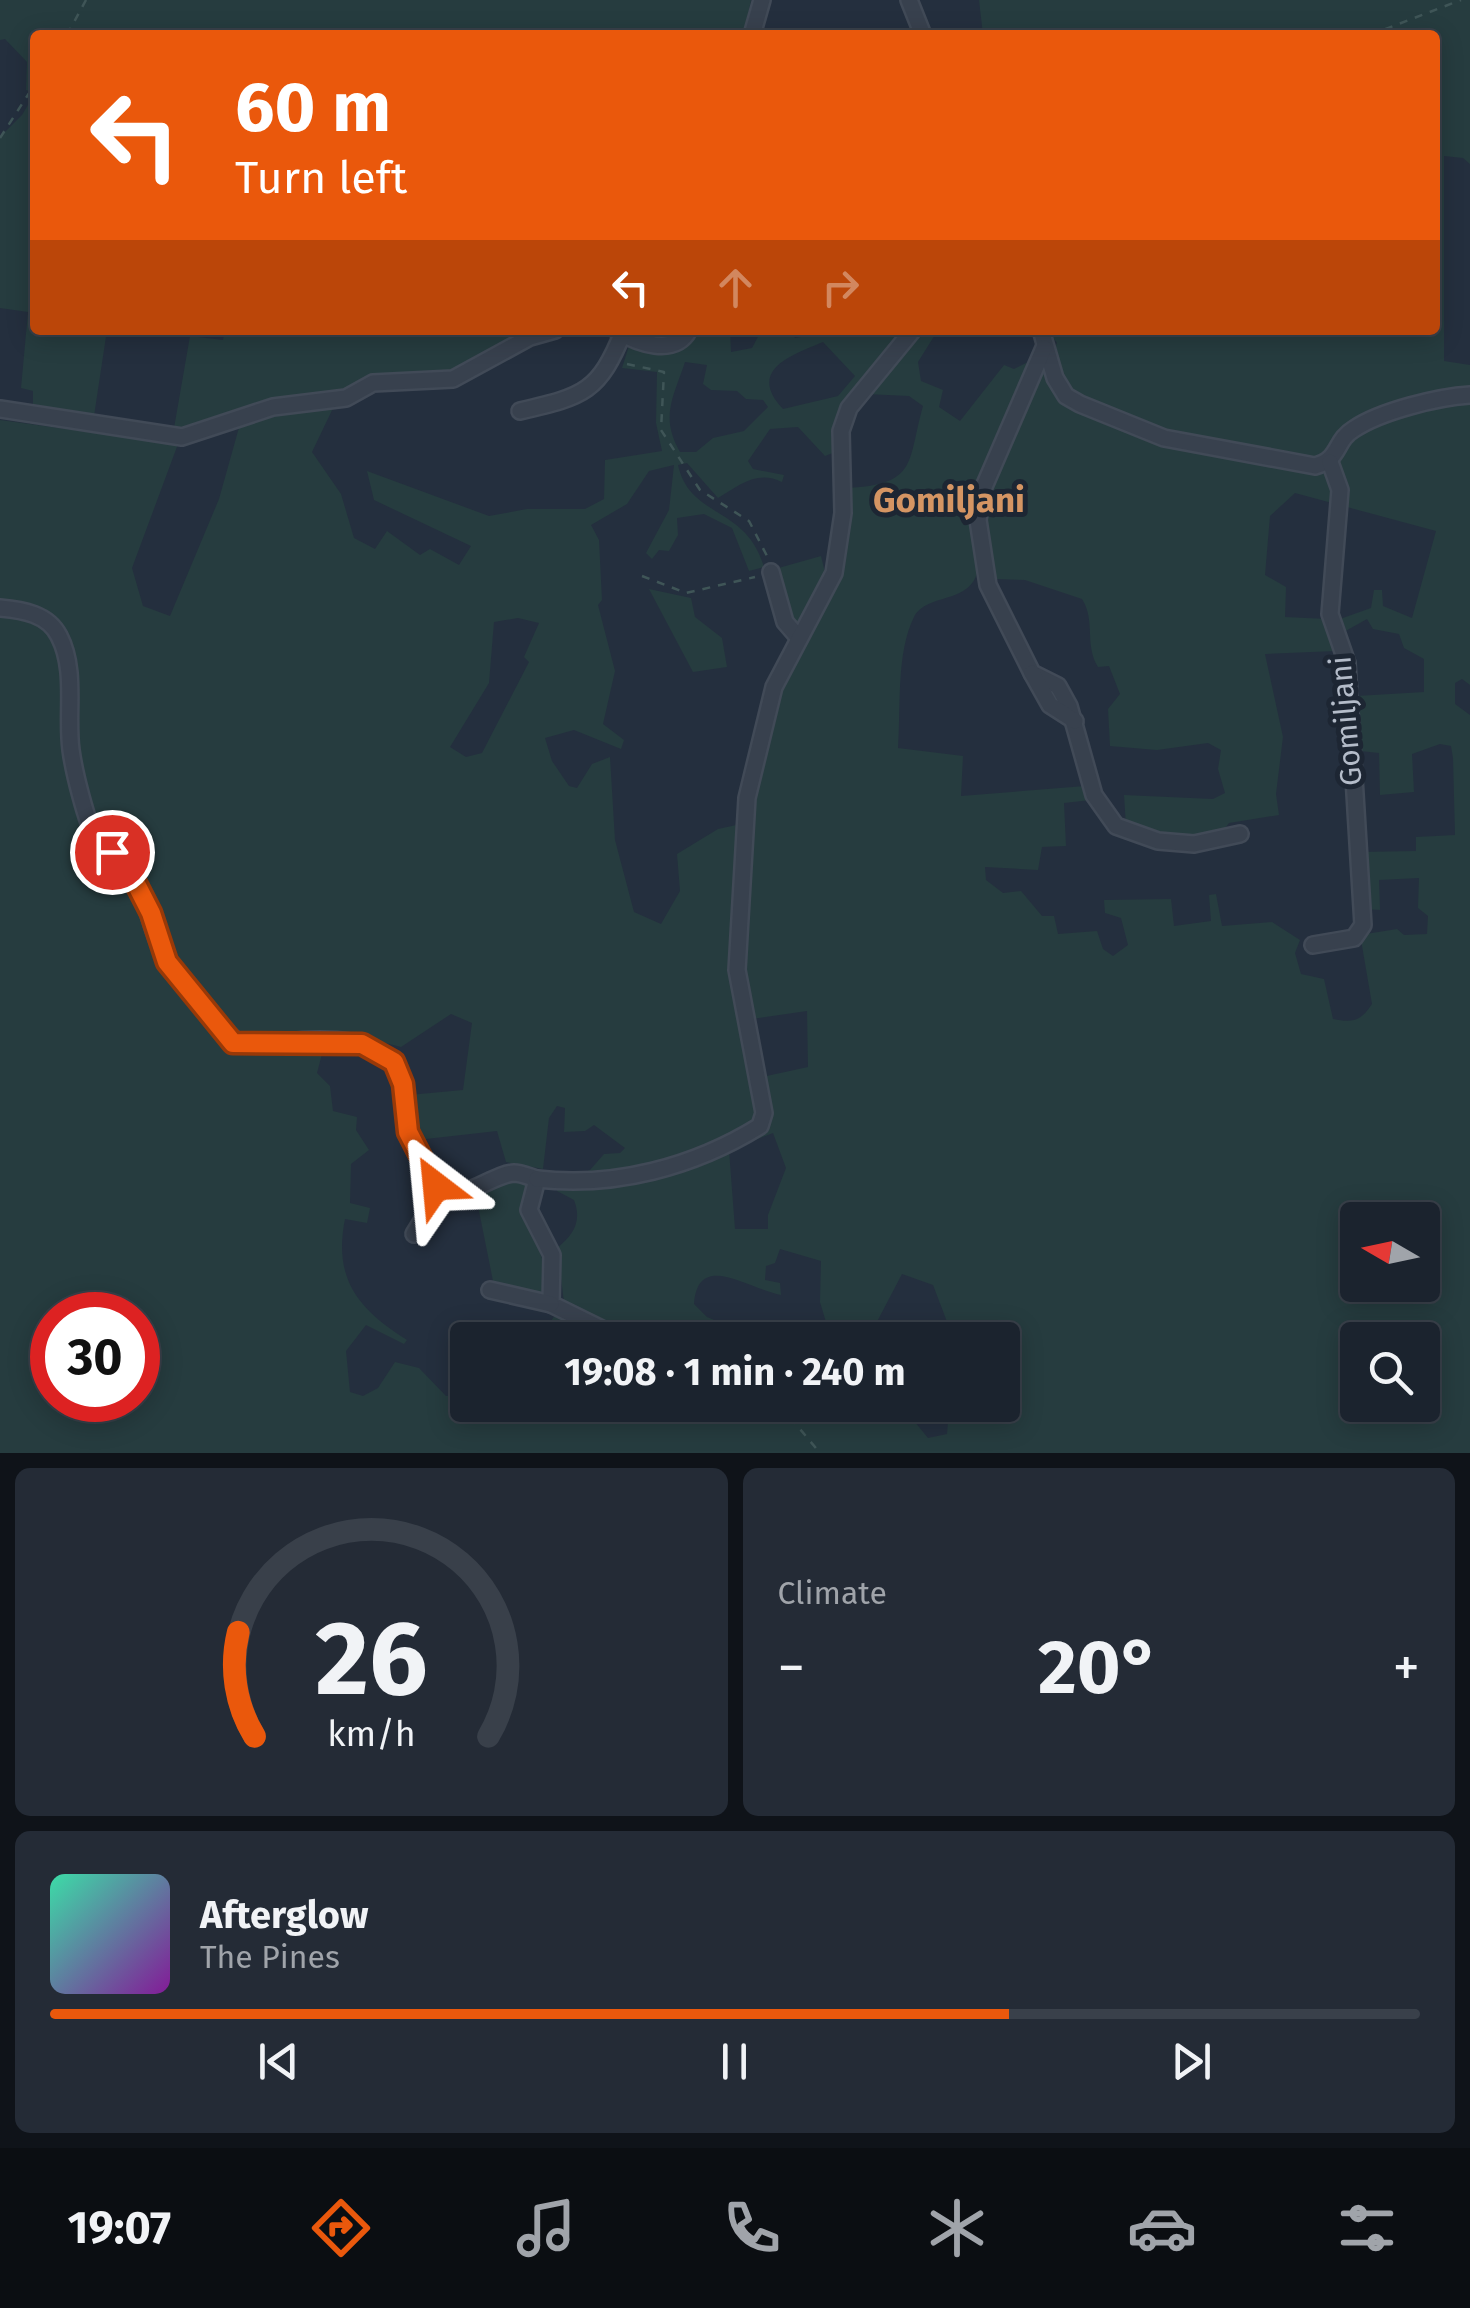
<!DOCTYPE html>
<meta charset="utf-8">
<style>
body{margin:0;font-family:"Fira Sans",sans-serif;background:#242b36;color:#f1f3f6;height:100vh;display:flex;flex-direction:column;font-size:38px;white-space:nowrap}
*{box-sizing:border-box;margin:0}
p{font-size:32px;color:#a0a4aa}
.icon{flex:none;width:55px;height:55px;fill:none;stroke:currentColor;stroke-width:2;stroke-linecap:round;stroke-linejoin:round}
.map{position:relative;height:1453px;overflow:hidden}
.details{display:flex;flex-direction:column;gap:15px;padding:15px;background:#0f1319;flex:1}
.details>*{flex:none}
.banner{position:absolute;left:30px;top:30px;width:1410px;height:305px;border-radius:10px;box-shadow:0 5px 25px #0003,0 0 0 2px #39404a;background:#ea580c;color:#fff;overflow:hidden}
.needle{width:65px;rotate:279deg}
.buttons{position:absolute;left:1340px;top:1202px;display:grid;gap:20px}
.buttons a{display:grid;place-items:center;width:100px;height:100px;border-radius:10px;background:#1b232e;box-shadow:0 5px 25px #0003,0 0 0 2px #39404a;font-size:50px}
.speed{position:absolute;left:30px;top:1292px;display:flex;gap:20px;font-size:50px;font-weight:700;text-align:center}
.speed>*{display:grid;place-content:center;width:130px;height:130px;border-radius:50%;background:#1b232e;box-shadow:0 5px 25px #0003,0 0 0 2px #39404a;line-height:1}
.speed .limit{border:15px solid #d22;background:#fff;color:#111}
.pin{position:absolute;display:grid;place-items:center;width:85px;height:85px;color:#fff;margin:-42px;border:5px solid #fff;border-radius:50%;box-shadow:0 2px 10px #0007}
.me{position:absolute;width:110px;margin:-55px;rotate:331deg;stroke-linejoin:round;filter:drop-shadow(0 0 8px #0008)}
.turn{display:flex;align-items:center;gap:35px;height:210px;padding:0 40px;font-size:45px}
.turn .icon{width:130px;height:130px;stroke-width:2.5}
.turn b{display:block;font-size:70px;line-height:85px}
.lanes{display:flex;align-items:center;height:95px;padding:0 40px;background:#0003;justify-content:center;gap:50px;direction:ltr}
.lanes .off{opacity:.35}
.big{font-size:75px;font-weight:700;line-height:1.1}
.details .widget{flex:1;display:flex;flex-direction:column;justify-content:center;gap:15px;min-width:0;padding:0 35px;border-radius:15px;background:#242b36}
.details .dial{align-items:center;gap:0}
.dial svg{height:260px;overflow:visible;fill:none;stroke:#39404a;stroke-width:7;stroke-linecap:round;text-anchor:middle}
.dial text{fill:#f1f3f6;stroke:none}
.song{display:flex;align-items:center;gap:30px}
.cover{width:120px;height:120px;border-radius:15px;background:linear-gradient(135deg,hsl(160 70% 55%),hsl(290 70% 35%))}
.played{height:10px;border-radius:5px;background:linear-gradient(90deg,#ea580c 70%,#39404a 70%)}
.keys{display:flex;justify-content:space-around;direction:ltr}
.heat{display:flex;justify-content:space-between;align-items:center;font-size:55px;direction:ltr}
.details .tiles{flex:1;display:grid;gap:15px;grid-template-columns:1fr 1fr}
.widget:last-child{grid-column:span 2}
.trip{position:absolute;left:450px;top:1322px;width:570px;height:100px;border-radius:10px;background:#1b232e;box-shadow:0 5px 25px #0003,0 0 0 2px #39404a;font-weight:700;line-height:100px;text-align:center}
.dock{display:flex;height:160px;justify-content:space-around;align-items:center;background:#0b0e12;color:#a0a4aa}
.dock .icon{width:70px;height:70px}
.dock .active{color:#ea580c}
.dock b{font-size:45px;color:#f1f3f6}
.map>svg:first-child{display:block}
</style>
<div class="map">
<svg width="1470" height="1453" viewBox="0 0 1470 1453">
<rect width="100%" height="100%" fill="#242f3e"/>
<g fill="#263c3f" fill-rule="evenodd">
<polygon points="0,0 751,0 744,35 35,35 35,330 107,330 94,416 33,404 33,391 21,388 28,312 0,308 0,137 22,115 35,93 26,90 27,62 5,39 0,40"/>
<path d="M979,0H1470V164L1463,158L1444,156V361L1470,365V685L1462,679L1455,683V704L1470,715V1453H0V420L178,444L132,568L143,606L170,616L219,499L240,424L335,404L312,452L341,494L354,538L375,549L387,531L420,555L430,549L459,565L471,546L374,500L367,471L489,516L527,509H585L604,499L605,460L662,451L656,423L657,372L622,368L634,330H730L731,352L752,348L760,333L792,330L795,338L837,330L852,335L859,330H906L846,403L835,452L825,456L798,427L770,429L748,461L753,469L784,475L782,482C757,470 740,485 718,498L687,463L678,465C690,519 746,505 764,567L749,571L732,528L704,514L677,518L678,535L669,551L659,550L652,559L646,553L669,510L674,465L649,471L627,504L591,525L599,540L602,600L598,605L615,671L603,724L624,740L621,749L574,730L545,738L552,761L569,786L577,788L592,764L610,757L615,840L634,912L661,924L680,891L677,854L718,829L750,822L780,689L820,608L848,488C918,484 907,463 923,406L909,396L866,394L917,330H938L918,362L921,381L943,390L939,407L960,421L1004,365L1014,369L1030,361L1046,369L1057,343L1048,330H1435V35H983ZM823,342L855,376L838,396L783,409C746,370 792,355 823,342ZM685,362L707,365L703,384L711,390L737,391L746,399L763,400L768,407L744,431L713,438L696,452H680C660,417 673,398 685,362ZM1295,493L1436,531L1412,618L1383,606L1382,590H1374L1371,608L1340,619L1342,633L1367,619L1373,629L1399,634L1404,648L1424,659V692L1356,696L1360,751L1379,753L1380,795L1414,792L1412,754L1440,744L1451,746L1453,758L1455,835L1416,837V851L1361,852L1366,909L1380,910L1379,880L1419,878L1418,908L1428,916L1427,934L1404,935L1397,929L1366,934L1361,940L1372,1004C1361,1021 1353,1023 1333,1019L1324,979L1301,974L1295,953L1300,940L1272,922L1222,926L1216,894L1209,895L1211,921L1174,926L1171,899L1104,900L1105,913L1121,918L1128,945L1113,956L1103,949L1097,931L1058,934L1054,916H1042L1021,891L1003,893L986,880L985,867L1038,870L1042,847L1066,846L1064,803L1091,800L1085,786L961,796L963,756L898,748C901,708 896,653 914,617C927,592 973,605 978,568C979,552 972,531 972,514L986,511L996,579L1025,580L1082,599C1096,621 1084,644 1098,667L1109,666L1120,694L1108,709L1110,746L1157,750L1208,743L1221,750L1218,769L1225,793L1213,799L1124,795L1126,826L1197,839L1219,836L1229,823L1279,815L1276,794L1283,737L1265,654L1335,651L1327,619L1285,617L1286,587L1265,575L1270,516ZM518,618L539,623L524,657L529,662L482,753L466,757L450,747L489,683L494,622ZM807,1011L808,1067L753,1079L752,1019ZM451,1014L472,1023L463,1090L409,1095L417,1140L497,1131L506,1162L543,1169L549,1118L557,1106L565,1108L564,1132L585,1131L594,1125L625,1148L620,1153L604,1154L590,1170L557,1185V1191L574,1200C582,1221 574,1235 557,1248L564,1302L538,1340H746L745,1333L707,1317L694,1304C698,1250 748,1289 781,1295L780,1283L765,1280L766,1266L775,1263L780,1249L821,1261L820,1302L829,1332L869,1337L902,1274L933,1285L954,1340H1002V1405H944L949,1410L947,1434L928,1438L901,1405H837L824,1413L814,1410L815,1405H468L467,1371L463,1394L446,1396L419,1368L395,1362L378,1388L363,1396L350,1392L346,1351L366,1325L404,1344L407,1340C358,1309 333,1279 345,1219L367,1223L370,1208L350,1203L351,1164L369,1150L356,1130L357,1117L333,1111L330,1086L317,1073L322,1054L346,1033L401,1047ZM773,1133L786,1168L768,1215V1229H735L729,1150ZM1358,1220H1422V1285H1358ZM52,1315H138V1400H52ZM1358,1340H1422V1405H1358Z"/>
<polygon points="225,330 517,330 521,337 455,371 371,375 346,389 272,400 187,429 174,428 190,336 223,340"/>
<polygon points="821,556 826,576 800,627 790,620 775,569"/>
<polygon points="649,589 691,598 695,617 722,638 727,667 693,672"/>
<path d="M511,1181L528,1182C519,1223 547,1247 547,1289L537,1296L494,1286L476,1196Z"/>
</g>
<g fill="none" stroke-linecap="round" stroke-linejoin="round">
<defs>
<g id="minor">
<polyline points="909,0 923,35"/>
<polyline points="752,35 762,0"/>
<path d="M616,330C637,343 674,357 689,330"/>
<path d="M1041,330L1055,378L1066,396L1080,404L1164,438L1315,466C1341,459 1334,441 1354,429C1381,411 1438,397 1470,395"/>
<polyline points="1044,348 983,489 978,520 988,585 1032,673 1058,686 1069,706 1094,795 1116,826 1158,841 1194,844 1240,834"/>
<polyline points="0,409 182,437 273,407 346,398 373,383 453,379 530,337 555,330"/>
<path d="M520,411C585,396 599,392 624,330"/>
<polyline points="771,572 785,622 798,637"/>
<path d="M0,608C23,610 48,614 59,636C77,670 66,714 71,750C74,772 86,821 96,839C103,851 121,859 129,871C149,899 151,935 168,963C178,980 229,1042 245,1045C291,1043 389,1022 402,1084C408,1110 404,1134 419,1158C425,1168 431,1184 441,1190C463,1203 492,1174 514,1173C521,1173 530,1177 537,1179L529,1210L552,1255L551,1304L624,1340"/>
<polyline points="1032,673 1050,705 1075,721"/>
<polyline points="1313,945 1354,938 1363,925 1347,663 1330,614 1340,490 1330,462"/>
<path d="M537,1179C614,1188 694,1167 760,1126L764,1113L737,970L747,798L774,687L834,573L843,513L841,431L849,408L913,330"/>
<polyline points="414,1234 441,1190"/>
<polyline points="490,1290 551,1304"/>
</g>
</defs>
<use href="#minor" stroke="#414a57" stroke-width="20"/>
<g stroke="#3f5557" stroke-width="2.5" stroke-dasharray="8 8" stroke-linecap="butt">
<polyline points="67,35 86,0"/>
<polyline points="1370,35 1461,0"/>
<polyline points="0,138 35,84"/>
<polyline points="627,364 664,372 661,430 700,490 749,521 767,556"/>
<polyline points="642,576 686,593 755,577"/>
<polyline points="780,1405 820,1453"/>
</g>
<use href="#minor" stroke="#38414e" stroke-width="15"/>
</g>
<g fill="none" stroke-linecap="round" stroke-linejoin="round">
<defs>
<polyline id="route" points="112,852 130,872 151,913 167,962 233,1043 362,1044 394,1062 403,1084 408,1132 436,1186"/>
</defs>
<use href="#route" stroke="#983908" stroke-width="25"/>
<use href="#route" stroke="#ea580c" stroke-width="18"/>
</g>
<g text-anchor="middle" dominant-baseline="central" stroke-width="10" stroke-linejoin="round" paint-order="stroke">
<g font-size="30" fill="#b4bcc9" stroke="#1d2633">
<text transform="translate(1346 721) rotate(-95)">Gomiljani</text>
</g>
<g font-size="35" font-weight="bold" fill="#d59563" stroke="#1d2633">
<text x="949" y="500">Gomiljani</text>
</g>
</g>
</svg>
<div class="buttons">
<a><svg class="needle" viewBox="-14 -14 28 28"><path d="M0-13l5 13h-10z" fill="#e53935"/><path d="M0 13l5-13h-10z" fill="#a0a4aa"/></svg></a>
<a><svg class="icon" aria-label="search" viewBox="0 0 24 24"><circle cx="10" cy="10" r="6"/><path d="M15 15l6 6"/></svg></a>
</div>
<div class="speed"><div class="limit">30</div></div>
<div class="pin" style="left:112px;top:852px;background:#d93025"><svg class="icon" aria-label="arrive" viewBox="0 0 24 24"><path d="M6 21V4h12l-3 4 3 4H6"/></svg></div>
<svg class="me" style="left:436px;top:1186px" viewBox="-20 -20 40 40"><path d="M0-17L14 15 0 8-14 15z" fill="#ea580c" stroke="#fff" stroke-width="4"/></svg>
<div class="trip">19:08 · 1 min · 240 m</div>
<div class="banner">
<div class="turn"><svg class="icon" aria-label="left" viewBox="0 0 24 24"><path d="M17 20v-9H6M10 6l-5 5 5 5"/></svg><div><b>60 m</b>Turn left</div></div>
<div class="lanes"><svg class="icon" aria-label="left" viewBox="0 0 24 24"><path d="M17 20v-9H6M10 6l-5 5 5 5"/></svg><svg class="icon off" aria-label="ahead" viewBox="0 0 24 24"><path d="M12 20V5M6 11l6-6 6 6"/></svg><svg class="icon off" aria-label="right" viewBox="0 0 24 24"><path d="M7 20v-9h11M14 6l5 5-5 5"/></svg></div>
</div>
</div>
<section class="details">
<div class="tiles">
<div class="widget dial"><svg viewBox="0 0 100 80">
<path d="M14 69A42 42 0 1 1 86 69"/>
<path d="M14 69A42 42 0 0 1 9 37" stroke="#ea580c"/>
<text x="50" y="56" font-size="32" font-weight="700">26</text>
<text x="50" y="72" font-size="11">km/h</text>
</svg></div>
<div class="widget"><p>Climate</p>
<div class="heat"><a>−</a><b class="big">20°</b><a>+</a></div>
</div>
<div class="widget">
<div class="song"><i class="cover"></i><div><b>Afterglow</b><p>The Pines</p></div></div>
<div class="played"></div>
<div class="keys"><svg class="icon" aria-label="previous" viewBox="0 0 24 24"><path d="M18 5L8 12l10 7zM5 5v14"/></svg><svg class="icon" aria-label="pause" viewBox="0 0 24 24"><path d="M8 5v14M16 5v14"/></svg><svg class="icon" aria-label="next" viewBox="0 0 24 24"><path d="M6 5l10 7-10 7zM19 5v14"/></svg></div>
</div>
</div>
</section>
<nav class="dock">
<b>19:07</b>
<svg class="icon active" aria-label="directions" viewBox="0 0 24 24"><path d="M12 3l9 9-9 9-9-9zM9 14v-3h6M13 9l2 2-2 2"/></svg>
<svg class="icon" aria-label="music" viewBox="0 0 24 24"><path d="M9 18V5l10-2v13"/><circle cx="6" cy="18" r="3"/><circle cx="16" cy="16" r="3"/></svg>
<svg class="icon" aria-label="phone" viewBox="0 0 24 24"><path d="M5 4h4l2 5-3 2q2 4 5 5l2-3 5 2v4C11 20 4 13 5 4z"/></svg>
<svg class="icon" aria-label="climate" viewBox="0 0 24 24"><path d="M12 3v18M4 7l16 10M4 17L20 7"/></svg>
<svg class="icon" aria-label="car" viewBox="0 0 24 24"><path d="M5 17H2v-5l4-1 3-4h7l3 4 3 1v5h-3M9 17h6M6 11h13"/><circle cx="7" cy="17" r="2"/><circle cx="17" cy="17" r="2"/></svg>
<svg class="icon" aria-label="filters" viewBox="0 0 24 24"><path d="M4 7h16M4 17h16"/><circle cx="9" cy="7" r="2"/><circle cx="15" cy="17" r="2"/></svg>
</nav>
